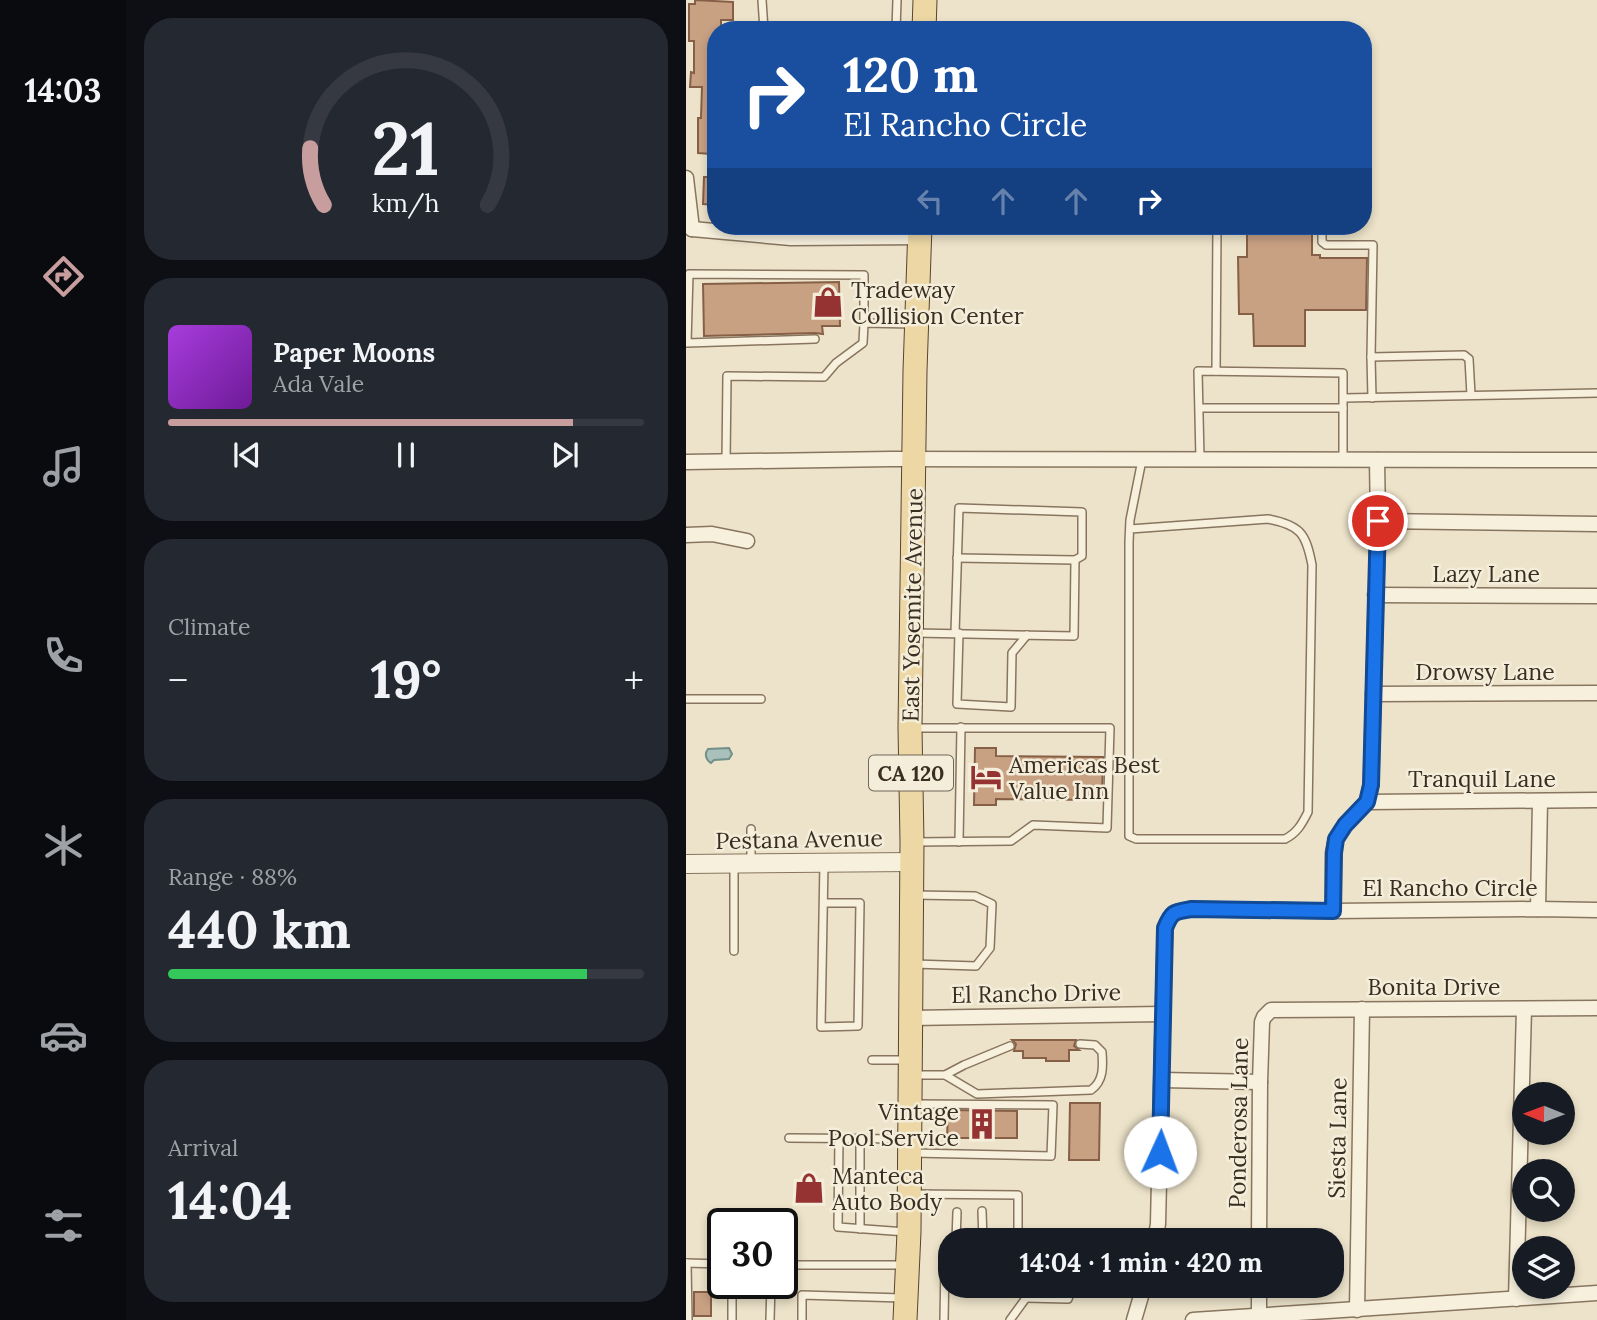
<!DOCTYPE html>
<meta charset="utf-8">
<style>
body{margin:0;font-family:Lora,serif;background:#242831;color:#f1f3f6;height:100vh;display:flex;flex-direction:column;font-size:26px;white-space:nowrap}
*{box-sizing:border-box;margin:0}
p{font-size:23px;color:#9ea1a6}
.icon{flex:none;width:38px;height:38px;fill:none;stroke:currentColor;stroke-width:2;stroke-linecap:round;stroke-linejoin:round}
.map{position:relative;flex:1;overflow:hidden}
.details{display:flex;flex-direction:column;gap:18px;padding:18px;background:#0d0f14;width:560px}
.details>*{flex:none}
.hud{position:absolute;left:21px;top:21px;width:665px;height:214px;border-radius:28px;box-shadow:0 4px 10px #0003;background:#1a4fa0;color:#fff;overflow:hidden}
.needle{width:46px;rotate:271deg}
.tools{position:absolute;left:826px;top:1082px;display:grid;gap:14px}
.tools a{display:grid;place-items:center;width:63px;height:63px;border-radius:50%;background:#171b24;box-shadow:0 4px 10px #0003;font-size:35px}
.speed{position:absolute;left:21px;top:1208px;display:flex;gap:14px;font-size:35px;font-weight:700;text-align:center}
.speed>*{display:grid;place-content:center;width:91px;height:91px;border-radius:50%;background:#171b24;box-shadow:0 4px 10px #0003;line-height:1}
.speed .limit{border:4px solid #111;border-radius:10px;background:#fff;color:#111}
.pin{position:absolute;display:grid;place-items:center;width:60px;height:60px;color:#fff;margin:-30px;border:4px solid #fff;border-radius:50%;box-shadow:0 2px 7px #0007}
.me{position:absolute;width:77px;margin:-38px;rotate:2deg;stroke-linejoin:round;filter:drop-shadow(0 0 5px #0008)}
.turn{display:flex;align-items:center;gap:24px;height:147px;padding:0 21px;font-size:32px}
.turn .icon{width:91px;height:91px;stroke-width:2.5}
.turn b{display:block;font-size:49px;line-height:60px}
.lanes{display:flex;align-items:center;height:66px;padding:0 21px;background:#0003;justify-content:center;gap:35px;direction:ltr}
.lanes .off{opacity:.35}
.big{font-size:52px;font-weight:800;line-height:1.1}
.details .widget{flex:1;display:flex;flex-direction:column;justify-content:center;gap:10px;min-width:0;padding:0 24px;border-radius:28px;background:#242831}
.details .dial{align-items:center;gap:0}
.dial svg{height:182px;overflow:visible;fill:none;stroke:#363941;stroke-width:7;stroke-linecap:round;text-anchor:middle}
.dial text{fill:#f1f3f6;stroke:none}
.song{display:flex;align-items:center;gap:21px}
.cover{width:84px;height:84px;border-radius:10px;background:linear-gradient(135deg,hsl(280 70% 55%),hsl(280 70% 35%))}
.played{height:7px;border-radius:4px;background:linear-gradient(90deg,#c79d9e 85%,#363941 85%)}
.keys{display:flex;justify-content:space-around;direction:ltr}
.heat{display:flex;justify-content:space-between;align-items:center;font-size:38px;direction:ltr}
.charge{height:10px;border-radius:5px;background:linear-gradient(90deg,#34c759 88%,#363941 0)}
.trip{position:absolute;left:252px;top:1228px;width:406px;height:70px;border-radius:28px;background:#171b24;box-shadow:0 4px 10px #0003;font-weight:800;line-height:70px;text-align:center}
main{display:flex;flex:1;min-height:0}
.tab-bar{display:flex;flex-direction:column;width:126px;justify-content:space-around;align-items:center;background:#090b0e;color:#9ea1a6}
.tab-bar .icon{width:49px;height:49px}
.tab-bar .selected{color:#c79d9e}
.tab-bar b{font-size:32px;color:#f1f3f6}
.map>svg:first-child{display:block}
</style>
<main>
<nav class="tab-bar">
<b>14:03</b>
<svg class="icon selected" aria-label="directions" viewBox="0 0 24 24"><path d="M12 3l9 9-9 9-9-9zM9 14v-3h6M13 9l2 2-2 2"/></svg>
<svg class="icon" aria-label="music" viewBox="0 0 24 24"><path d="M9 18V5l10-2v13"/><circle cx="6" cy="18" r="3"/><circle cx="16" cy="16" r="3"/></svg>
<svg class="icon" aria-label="phone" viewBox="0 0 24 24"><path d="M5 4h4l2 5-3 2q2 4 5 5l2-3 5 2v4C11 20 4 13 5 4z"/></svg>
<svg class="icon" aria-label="climate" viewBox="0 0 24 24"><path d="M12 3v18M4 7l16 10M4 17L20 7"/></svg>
<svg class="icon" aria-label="car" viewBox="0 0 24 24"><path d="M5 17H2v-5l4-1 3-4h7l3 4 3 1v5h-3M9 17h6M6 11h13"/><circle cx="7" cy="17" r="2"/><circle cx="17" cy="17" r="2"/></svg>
<svg class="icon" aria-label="filters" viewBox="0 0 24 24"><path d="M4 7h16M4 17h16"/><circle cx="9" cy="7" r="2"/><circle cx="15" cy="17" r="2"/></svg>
</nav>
<section class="details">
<div class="widget dial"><svg viewBox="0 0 100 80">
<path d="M14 69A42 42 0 1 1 86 69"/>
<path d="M14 69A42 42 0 0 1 8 44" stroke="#c79d9e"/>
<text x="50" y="56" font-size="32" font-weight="700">21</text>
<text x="50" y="72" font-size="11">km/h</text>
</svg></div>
<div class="widget">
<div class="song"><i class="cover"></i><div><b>Paper Moons</b><p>Ada Vale</p></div></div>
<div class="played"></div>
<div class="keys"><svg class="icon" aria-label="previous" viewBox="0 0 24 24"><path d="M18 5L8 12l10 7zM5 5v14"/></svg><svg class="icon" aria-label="pause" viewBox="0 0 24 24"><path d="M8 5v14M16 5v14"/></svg><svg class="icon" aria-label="next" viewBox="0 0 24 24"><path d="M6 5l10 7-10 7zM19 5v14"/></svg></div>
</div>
<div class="widget"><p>Climate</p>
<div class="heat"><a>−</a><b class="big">19°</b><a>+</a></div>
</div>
<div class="widget"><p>Range · 88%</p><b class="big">440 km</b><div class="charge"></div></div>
<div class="widget"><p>Arrival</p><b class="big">14:04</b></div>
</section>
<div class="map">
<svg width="911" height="1320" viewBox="0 0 911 1320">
<rect width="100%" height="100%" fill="#ede3ca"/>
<path fill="#aac1bb" stroke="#719088" stroke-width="2" d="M43,748L46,754L43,759L28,760L25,763C20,760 18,754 22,749Z"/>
<g fill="#c8a082" stroke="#866046" stroke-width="2">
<polygon points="9,0 47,2 47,20 35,20 35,30 30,30 30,140 25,140 25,154 12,153 12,118 15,118 16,87 4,87 5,72 8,73 8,41 3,41 3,4 9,4"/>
<polygon points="18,177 30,177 30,205 17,204"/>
<polygon points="561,226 626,226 626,255 634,255 634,258 681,258 680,310 619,310 619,346 568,346 567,314 553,314 552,257 561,257"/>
<polygon points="153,282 154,326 136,326 137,334 129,333 18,336 17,284"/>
<polygon points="289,748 310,748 310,756 417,757 416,800 310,799 310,805 288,805"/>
<polygon points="326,1040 390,1040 388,1046 393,1050 383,1050 383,1061 360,1061 360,1058 337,1058 337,1051 328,1051 330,1044"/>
<polygon points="384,1103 414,1103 413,1160 383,1160"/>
<polygon points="262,1110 331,1111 331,1138 261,1138"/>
<rect x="8" y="1292" width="17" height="24"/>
</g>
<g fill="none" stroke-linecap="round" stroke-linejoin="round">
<defs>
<g id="service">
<polyline points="76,0 78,30"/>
<polyline points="210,30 211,0"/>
<polyline points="636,226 636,242 640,245 687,245 685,357 778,355 783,359 785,395"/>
<polyline points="129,339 1,343 3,274 178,275 178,323"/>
<polyline points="685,357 686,398"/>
<polyline points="530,371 531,226"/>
<polyline points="658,398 911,393"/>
<polyline points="513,408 657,408 657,373 512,371 514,459"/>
<polyline points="657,460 657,408"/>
<polyline points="40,461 41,376 138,377 150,363 177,343 178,323 227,324"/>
<path d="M444,529L582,519C614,525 620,533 626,565L622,812C616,824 611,833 599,839H450L443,836V542L444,520L456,460"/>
<polyline points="229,633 388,636 389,560 271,558"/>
<polyline points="269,633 273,508 396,512 396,556 389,560"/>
<polyline points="273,633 271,704 325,707 326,653 341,635"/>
<polyline points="0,699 75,699"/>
<polyline points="228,728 424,728 421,828 347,825 325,841 230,842"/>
<polyline points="273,842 275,727"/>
<polyline points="65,863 65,829"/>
<polyline points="48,865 48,951"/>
<polyline points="228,895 289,896 306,904 304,948 290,966 228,964"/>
<polyline points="138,903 174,903 172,1026 135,1027 138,863"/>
<path d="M324,1046L278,1065L259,1075L291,1094L405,1090C418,1081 417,1066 416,1052L409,1045L394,1044"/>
<polyline points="186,1060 220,1060"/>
<polyline points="228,1075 259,1075"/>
<polyline points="103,1138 219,1139"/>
<polyline points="153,1138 152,1227 220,1232"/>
<polyline points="174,1139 174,1229"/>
<polyline points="227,1153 365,1156 367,1105 228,1104"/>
<polyline points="227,1194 332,1195 332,1241 315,1241"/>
<polyline points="296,1211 297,1241"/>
<polyline points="270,1241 271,1212"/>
<polyline points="0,1263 37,1264"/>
<polyline points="1,1263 2,1320"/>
<polyline points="96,1265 218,1265"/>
<polyline points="340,1298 382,1299 387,1286"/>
<polyline points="46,1320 46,1283"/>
<polyline points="84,1320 85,1283"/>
<polyline points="116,1320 116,1295 216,1298"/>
<polyline points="258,1320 259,1264 264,1253"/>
<polyline points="324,1320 340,1298 341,1286"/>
</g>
<g id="minor">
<polyline points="0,178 6,229"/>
<polyline points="6,229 105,238 234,237"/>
<polyline points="0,462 205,459 911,460"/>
<polyline points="692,521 911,524"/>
<polyline points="0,535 26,534 61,541"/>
<polyline points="689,595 911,596"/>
<polyline points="687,694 911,693"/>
<polyline points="681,802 911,800"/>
<polyline points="852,909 854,801"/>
<polyline points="647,911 647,853 650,839 659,825 681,802 685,785 692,521 691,460"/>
<polyline points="225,1018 476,1014"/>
<polyline points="476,1080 574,1082"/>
<path d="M469,1241L472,1224L479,928C486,911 488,912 506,909L647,911L852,909L911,910"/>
<polyline points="573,1241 574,1082 576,1022 578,1017 585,1010 911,1008"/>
<polyline points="830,1299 838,1009"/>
<polyline points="671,1310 676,1009"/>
<polyline points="573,1317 573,1286"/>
<polyline points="448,1320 458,1286"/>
<polyline points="507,1320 911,1293"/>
</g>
<polyline id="tertiary" points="0,864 226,862"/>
<g id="primary">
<polyline points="238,30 239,0"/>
<polyline points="219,1320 223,1232 226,842 224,727 229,371 234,226"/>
</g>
</defs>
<use href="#service" stroke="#88755f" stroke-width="10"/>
<use href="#minor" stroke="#88755f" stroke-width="17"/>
<use href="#tertiary" stroke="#88755f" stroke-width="20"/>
<use href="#primary" stroke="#574433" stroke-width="25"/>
<use href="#service" stroke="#f7f0dd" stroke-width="7"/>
<use href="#minor" stroke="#f7f0dd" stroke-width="14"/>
<use href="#tertiary" stroke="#f7f0dd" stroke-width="18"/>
<use href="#primary" stroke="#ecd7a5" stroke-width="23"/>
</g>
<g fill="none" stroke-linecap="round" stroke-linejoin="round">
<defs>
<path id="route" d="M474,1152L479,928C486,911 488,912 506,909L647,911L648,853L650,839L659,825L681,802L685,785L692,521"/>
</defs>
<use href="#route" stroke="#114b97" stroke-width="18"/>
<use href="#route" stroke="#1a73e8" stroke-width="12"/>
</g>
<defs>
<symbol id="shop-bare" viewBox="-9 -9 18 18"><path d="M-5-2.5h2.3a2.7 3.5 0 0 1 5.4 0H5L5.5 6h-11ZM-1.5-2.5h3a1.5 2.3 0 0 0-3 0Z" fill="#943332" stroke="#f4edd9" stroke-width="2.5" paint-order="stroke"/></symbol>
<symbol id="hotel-bare" viewBox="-9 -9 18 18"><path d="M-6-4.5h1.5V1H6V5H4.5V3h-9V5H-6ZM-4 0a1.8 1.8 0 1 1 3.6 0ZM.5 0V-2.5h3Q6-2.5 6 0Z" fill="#943332" stroke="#f4edd9" stroke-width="2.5" paint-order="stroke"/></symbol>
<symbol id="building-bare" viewBox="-9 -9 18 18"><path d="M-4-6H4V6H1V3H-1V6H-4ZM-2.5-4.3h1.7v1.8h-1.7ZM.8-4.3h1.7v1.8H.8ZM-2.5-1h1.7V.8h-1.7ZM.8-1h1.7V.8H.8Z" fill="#943332" stroke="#f4edd9" stroke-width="2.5" paint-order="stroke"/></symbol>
</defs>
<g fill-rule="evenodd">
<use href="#shop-bare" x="120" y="280" width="44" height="44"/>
<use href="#hotel-bare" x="278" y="755" width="44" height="44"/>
<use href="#building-bare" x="274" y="1102" width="44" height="44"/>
<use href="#shop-bare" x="101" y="1166" width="44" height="44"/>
</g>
<g text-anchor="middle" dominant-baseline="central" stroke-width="5" stroke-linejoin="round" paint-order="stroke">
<rect fill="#f4edd9" stroke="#726759" stroke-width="2" x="183" y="755.5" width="84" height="35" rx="5"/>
<g font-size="21" font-weight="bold" fill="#3a2e22">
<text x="225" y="773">CA 120</text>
</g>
<g font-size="23" fill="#3a2e22" stroke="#f4edd9" text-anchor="start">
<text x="165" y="289">Tradeway<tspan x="165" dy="26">Collision Center</tspan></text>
<text x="323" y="764">Americas Best<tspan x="323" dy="26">Value Inn</tspan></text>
<text x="273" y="1111" text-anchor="end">Vintage<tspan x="273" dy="26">Pool Service</tspan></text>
<text x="146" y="1175">Manteca<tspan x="146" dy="26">Auto Body</tspan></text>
</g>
<g font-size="23" fill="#3a2e22" stroke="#f4edd9">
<text x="800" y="573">Lazy Lane</text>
<text transform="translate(226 605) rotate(-89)">East Yosemite Avenue</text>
<text x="799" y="671">Drowsy Lane</text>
<text x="796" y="778">Tranquil Lane</text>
<text transform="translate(113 839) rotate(-1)">Pestana Avenue</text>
<text x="764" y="887">El Rancho Circle</text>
<text x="748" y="986">Bonita Drive</text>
<text transform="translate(350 993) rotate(-1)">El Rancho Drive</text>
<text transform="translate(552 1123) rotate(-89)">Ponderosa Lane</text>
<text transform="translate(651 1138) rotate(-89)">Siesta Lane</text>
</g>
</g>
</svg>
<div class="tools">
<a><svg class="needle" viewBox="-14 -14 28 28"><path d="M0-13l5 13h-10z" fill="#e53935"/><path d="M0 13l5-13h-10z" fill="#9ea1a6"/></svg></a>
<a><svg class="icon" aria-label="search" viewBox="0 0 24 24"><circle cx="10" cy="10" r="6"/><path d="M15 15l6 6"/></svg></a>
<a><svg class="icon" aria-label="layers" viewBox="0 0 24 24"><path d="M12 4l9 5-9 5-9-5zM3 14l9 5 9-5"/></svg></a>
</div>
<div class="speed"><div class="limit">30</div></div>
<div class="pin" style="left:692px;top:521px;background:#d93025"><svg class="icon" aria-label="arrive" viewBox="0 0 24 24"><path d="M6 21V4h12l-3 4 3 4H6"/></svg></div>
<svg class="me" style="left:474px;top:1152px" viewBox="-20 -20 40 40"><circle r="19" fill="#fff"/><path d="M0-13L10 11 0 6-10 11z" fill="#1a73e8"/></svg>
<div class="trip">14:04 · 1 min · 420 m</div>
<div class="hud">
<div class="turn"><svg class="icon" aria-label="right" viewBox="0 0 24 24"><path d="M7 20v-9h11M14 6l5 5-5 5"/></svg><div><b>120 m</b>El Rancho Circle</div></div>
<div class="lanes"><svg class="icon off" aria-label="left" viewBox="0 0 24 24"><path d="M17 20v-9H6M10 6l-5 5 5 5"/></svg><svg class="icon off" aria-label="ahead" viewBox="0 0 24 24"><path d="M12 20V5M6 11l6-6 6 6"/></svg><svg class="icon off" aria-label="ahead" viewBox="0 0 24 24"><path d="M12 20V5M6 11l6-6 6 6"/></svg><svg class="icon" aria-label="right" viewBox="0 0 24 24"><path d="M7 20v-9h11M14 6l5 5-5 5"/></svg></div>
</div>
</div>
</main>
